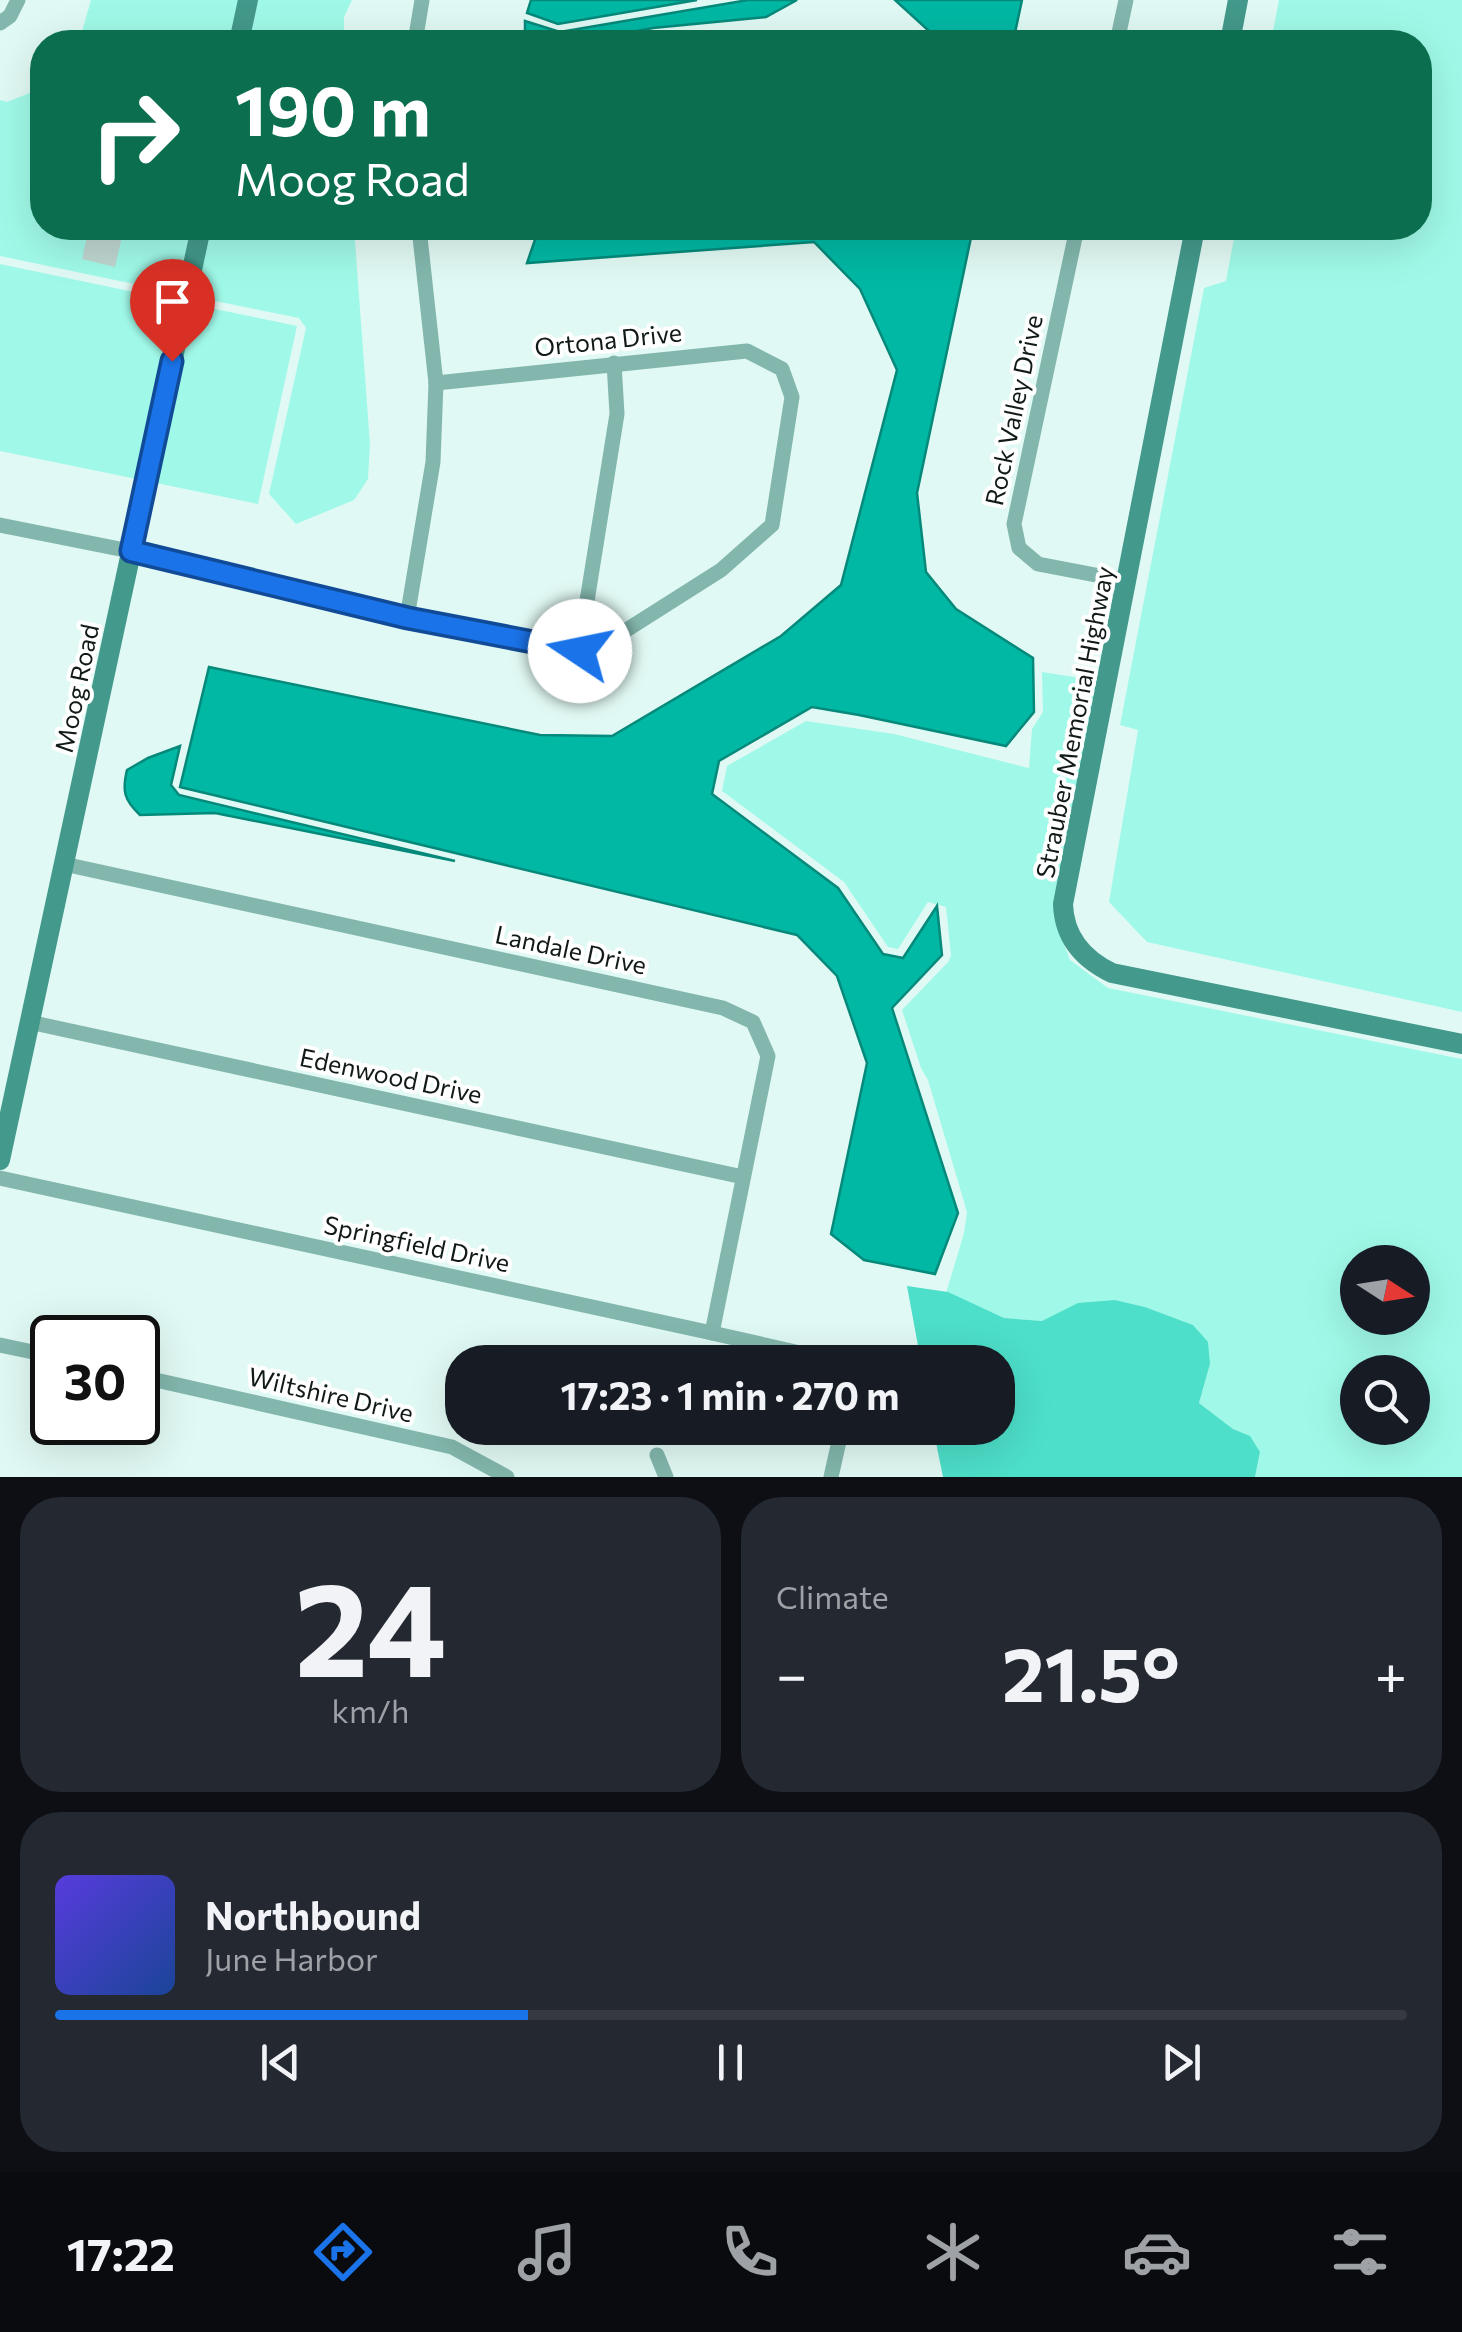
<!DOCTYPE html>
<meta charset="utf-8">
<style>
body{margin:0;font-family:Commissioner,sans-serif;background:#242831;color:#f1f3f6;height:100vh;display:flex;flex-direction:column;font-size:38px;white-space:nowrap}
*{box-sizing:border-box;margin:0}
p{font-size:32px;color:#9ea1a6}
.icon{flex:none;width:55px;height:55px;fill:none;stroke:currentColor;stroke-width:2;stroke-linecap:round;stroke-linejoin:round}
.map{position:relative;height:1477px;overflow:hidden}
.side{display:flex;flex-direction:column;gap:20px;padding:20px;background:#0d0f14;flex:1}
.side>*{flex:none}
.top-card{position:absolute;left:30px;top:30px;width:1402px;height:210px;border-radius:40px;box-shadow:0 10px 40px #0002;background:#0b6e4f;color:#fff;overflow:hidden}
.needle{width:65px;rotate:102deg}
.controls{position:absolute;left:1340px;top:1245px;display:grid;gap:20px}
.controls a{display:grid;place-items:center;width:90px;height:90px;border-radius:50%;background:#171b24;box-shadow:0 10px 40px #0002;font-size:50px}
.speed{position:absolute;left:30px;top:1315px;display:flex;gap:20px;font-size:50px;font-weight:700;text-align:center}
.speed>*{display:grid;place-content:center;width:130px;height:130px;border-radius:50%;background:#171b24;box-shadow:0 10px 40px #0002;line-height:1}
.speed .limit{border:5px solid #111;border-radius:15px;background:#fff;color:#111}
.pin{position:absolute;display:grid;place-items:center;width:85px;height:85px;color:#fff;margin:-102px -42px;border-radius:50% 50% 50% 0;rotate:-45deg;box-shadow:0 0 10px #0007}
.pin .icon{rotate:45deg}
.me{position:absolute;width:110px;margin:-55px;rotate:281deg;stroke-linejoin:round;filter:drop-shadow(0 0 8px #0008)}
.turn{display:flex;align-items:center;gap:35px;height:210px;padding:0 40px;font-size:45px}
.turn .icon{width:130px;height:130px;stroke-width:2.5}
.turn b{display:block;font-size:70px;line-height:85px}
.big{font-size:75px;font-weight:700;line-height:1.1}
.side .card{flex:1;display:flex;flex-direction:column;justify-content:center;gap:15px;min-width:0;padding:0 35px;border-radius:40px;background:#242831}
.side .dial{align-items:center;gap:0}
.dial b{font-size:130px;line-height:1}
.song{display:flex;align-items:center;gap:30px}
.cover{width:120px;height:120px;border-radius:15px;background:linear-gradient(135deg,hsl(250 70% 55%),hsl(220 70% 35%))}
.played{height:10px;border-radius:5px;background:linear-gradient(90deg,#1a73e8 35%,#363941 35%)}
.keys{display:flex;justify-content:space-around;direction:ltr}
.heat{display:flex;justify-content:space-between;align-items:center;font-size:55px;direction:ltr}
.side .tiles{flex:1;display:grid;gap:20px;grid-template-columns:1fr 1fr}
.card:last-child{grid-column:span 2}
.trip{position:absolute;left:445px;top:1345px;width:570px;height:100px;border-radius:40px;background:#171b24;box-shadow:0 10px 40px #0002;font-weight:700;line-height:100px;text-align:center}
.tabs{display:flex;height:160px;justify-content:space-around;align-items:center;background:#090b0e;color:#9ea1a6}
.tabs .icon{width:70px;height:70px}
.tabs .current{color:#1a73e8}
.tabs b{font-size:45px;color:#f1f3f6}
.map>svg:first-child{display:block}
</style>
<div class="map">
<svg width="1462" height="1477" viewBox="0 0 1462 1477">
<rect width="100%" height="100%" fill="#e1f9f4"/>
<g fill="#a0f9e8" fill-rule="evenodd">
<polygon points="91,0 239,0 230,42 79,42"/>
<polygon points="258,0 352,0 344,17 344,42 249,42"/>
<polygon points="1279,0 1462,0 1462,1012 1147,942 1109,902 1138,730 1120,725 1204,288 1226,281 1236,228 1420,228 1420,42 1271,42"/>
<polygon points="42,88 42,228 191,228 177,293 0,256 0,100 7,102"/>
<polygon points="210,228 354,228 370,444 368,479 354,500 296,524 269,494 306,328 299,318 195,297"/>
<polygon points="0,264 297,326 258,504 0,451"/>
<path d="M1042,672L1099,681L1055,920L1070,960L1108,988L1462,1059V1477H1255L1260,1453L1250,1437L1233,1429L1199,1403L1210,1364L1193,1325L1145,1307L1115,1300L1042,1321L1004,1318L946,1293L964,1233L967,1212L928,1080L921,1068L902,1010L949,961L951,955L946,907L928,902L898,949L888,947L844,882L722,791L727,766L806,721L894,734L1029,768L1032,729L1043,712ZM1358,1262H1412V1318H1358ZM1358,1372H1412V1428H1358Z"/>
</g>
<polygon fill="#4ddfc9" points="907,1286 948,1292 1004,1318 1042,1321 1078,1303 1115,1300 1145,1307 1193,1325 1208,1342 1210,1364 1199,1403 1233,1429 1250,1436 1260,1452 1255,1477 943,1477 933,1428 998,1428 998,1362 921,1362"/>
<g fill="#00b8a4" stroke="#05897a" stroke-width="2.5">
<polygon points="531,0 697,0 558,24 527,13"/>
<polygon points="748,0 797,0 766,17 653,28 579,42 530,42 525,39 525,21 560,32"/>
<polygon points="895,0 1022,0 1013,42 941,42"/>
<polygon points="539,228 973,228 917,493 926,572 956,609 1033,658 1034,712 1006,746 859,715 812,707 719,761 712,794 838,888 883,954 903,958 937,906 942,955 892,1008 958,1213 935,1274 864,1260 831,1234 867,1063 837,976 797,935 180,787 209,667 540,735 612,736 781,636 841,585 897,370 860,289 814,242 527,263"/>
<path d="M180,746L171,785L179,795L455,861L215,813L140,815C124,800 122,791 127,770L148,758Z"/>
</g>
<polygon fill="#bed5d0" points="89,228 124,228 115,267 82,259"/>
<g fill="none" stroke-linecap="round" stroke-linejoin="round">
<g stroke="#83b7ad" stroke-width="15">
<polyline points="0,23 10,16 18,0"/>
<polyline points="415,42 422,0"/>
<polyline points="1117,42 1126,0"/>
<polyline points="1077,228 1014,524 1019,548 1038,564 1127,581"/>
<polyline points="0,525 150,555 407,618 579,651 617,636 721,570 772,525 792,397 782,369 747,351 436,383"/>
<polyline points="407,618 433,462 436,383 419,228"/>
<polyline points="579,651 617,414 614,363"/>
<polyline points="64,864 723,1008 753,1022 768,1056 712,1333"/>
<polyline points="29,1022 743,1177"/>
<polyline points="0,1178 712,1333 809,1355 823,1362"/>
<polyline points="0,1345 52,1356"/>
<polyline points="138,1376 452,1447 507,1477"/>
<polyline points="657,1455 666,1477"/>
<polyline points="831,1477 842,1428"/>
</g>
<g stroke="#43998b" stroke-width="20">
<polyline points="239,42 248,0"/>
<polyline points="1230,42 1238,0"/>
<path d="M1195,228L1063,904C1064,937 1083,959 1112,973L1462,1044"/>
<polyline points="0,1160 201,228"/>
</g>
</g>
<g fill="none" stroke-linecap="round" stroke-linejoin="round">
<defs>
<polyline id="route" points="172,361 131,551 408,618 580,651"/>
</defs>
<use href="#route" stroke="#114b97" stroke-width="25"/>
<use href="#route" stroke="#1a73e8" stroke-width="18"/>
</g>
<g text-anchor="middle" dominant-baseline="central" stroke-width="8" stroke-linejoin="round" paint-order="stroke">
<g font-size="25" fill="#111a18" stroke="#fff">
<text transform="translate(608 339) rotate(-6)">Ortona Drive</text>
<text transform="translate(1013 410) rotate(-78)">Rock Valley Drive</text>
<text transform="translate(76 688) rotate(-78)">Moog Road</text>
<text transform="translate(1074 722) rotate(-79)">Strauber Memorial Highway</text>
<text transform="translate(571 949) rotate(12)">Landale Drive</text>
<text transform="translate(391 1075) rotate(12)">Edenwood Drive</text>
<text transform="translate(417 1243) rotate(12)">Springfield Drive</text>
<text transform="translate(331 1394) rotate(13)">Wiltshire Drive</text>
</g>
</g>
</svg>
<div class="controls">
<a><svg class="needle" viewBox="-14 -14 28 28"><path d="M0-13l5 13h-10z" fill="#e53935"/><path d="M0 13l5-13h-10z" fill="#9ea1a6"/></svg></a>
<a><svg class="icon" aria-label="search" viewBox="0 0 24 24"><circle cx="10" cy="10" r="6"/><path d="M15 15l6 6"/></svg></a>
</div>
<div class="speed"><div class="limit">30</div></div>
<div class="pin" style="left:172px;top:361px;background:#d93025"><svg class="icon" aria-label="arrive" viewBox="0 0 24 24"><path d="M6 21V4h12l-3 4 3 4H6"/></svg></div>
<svg class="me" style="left:580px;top:651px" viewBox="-20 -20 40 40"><circle r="19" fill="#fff"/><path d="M0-13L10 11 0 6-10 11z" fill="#1a73e8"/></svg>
<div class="trip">17:23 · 1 min · 270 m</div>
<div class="top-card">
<div class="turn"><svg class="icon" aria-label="right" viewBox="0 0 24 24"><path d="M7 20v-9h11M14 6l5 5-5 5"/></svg><div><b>190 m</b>Moog Road</div></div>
</div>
</div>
<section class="side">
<div class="tiles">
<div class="card dial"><b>24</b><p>km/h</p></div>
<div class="card"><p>Climate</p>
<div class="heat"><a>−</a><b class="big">21.5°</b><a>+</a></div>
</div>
<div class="card">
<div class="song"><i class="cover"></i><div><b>Northbound</b><p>June Harbor</p></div></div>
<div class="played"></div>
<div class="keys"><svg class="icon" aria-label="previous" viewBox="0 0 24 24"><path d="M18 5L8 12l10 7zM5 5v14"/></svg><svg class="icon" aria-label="pause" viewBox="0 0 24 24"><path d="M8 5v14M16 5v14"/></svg><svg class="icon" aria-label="next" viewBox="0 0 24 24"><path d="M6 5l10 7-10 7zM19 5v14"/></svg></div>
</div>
</div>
</section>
<nav class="tabs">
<b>17:22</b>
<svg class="icon current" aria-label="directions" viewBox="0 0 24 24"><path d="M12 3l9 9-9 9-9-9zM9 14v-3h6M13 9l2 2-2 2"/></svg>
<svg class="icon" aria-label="music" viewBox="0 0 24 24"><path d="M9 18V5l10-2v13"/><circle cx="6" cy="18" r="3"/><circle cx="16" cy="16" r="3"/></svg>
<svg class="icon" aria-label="phone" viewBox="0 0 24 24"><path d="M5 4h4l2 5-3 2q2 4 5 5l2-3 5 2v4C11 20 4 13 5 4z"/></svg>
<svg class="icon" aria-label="climate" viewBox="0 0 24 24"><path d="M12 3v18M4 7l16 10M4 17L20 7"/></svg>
<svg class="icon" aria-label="car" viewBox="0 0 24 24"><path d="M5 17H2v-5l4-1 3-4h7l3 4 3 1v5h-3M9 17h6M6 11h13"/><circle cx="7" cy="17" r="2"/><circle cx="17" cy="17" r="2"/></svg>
<svg class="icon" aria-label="filters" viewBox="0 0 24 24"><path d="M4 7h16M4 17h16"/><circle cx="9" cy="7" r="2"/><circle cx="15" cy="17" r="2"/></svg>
</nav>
